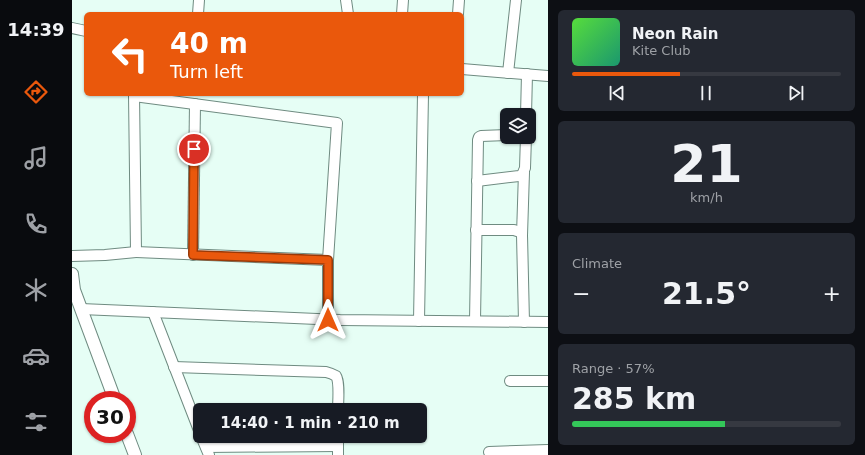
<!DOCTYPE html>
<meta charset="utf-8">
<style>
body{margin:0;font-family:"DejaVu Sans",sans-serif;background:#242831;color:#f1f3f6;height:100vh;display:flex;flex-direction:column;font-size:15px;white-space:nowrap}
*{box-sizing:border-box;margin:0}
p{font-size:13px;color:#9ea1a6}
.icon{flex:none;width:22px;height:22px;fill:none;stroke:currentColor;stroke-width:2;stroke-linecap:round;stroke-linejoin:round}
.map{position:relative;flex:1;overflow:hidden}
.sheet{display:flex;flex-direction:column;gap:10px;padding:10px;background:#0d0f14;width:317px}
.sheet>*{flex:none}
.guide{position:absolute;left:12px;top:12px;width:380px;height:84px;border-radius:6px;box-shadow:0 1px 3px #0004;background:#ea580c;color:#fff;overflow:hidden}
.fabs{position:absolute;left:428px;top:108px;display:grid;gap:8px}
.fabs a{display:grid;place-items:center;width:36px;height:36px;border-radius:6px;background:#171b24;box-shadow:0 1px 3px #0004;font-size:20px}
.speed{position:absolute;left:12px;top:391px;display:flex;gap:8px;font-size:20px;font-weight:700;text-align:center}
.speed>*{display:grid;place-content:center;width:52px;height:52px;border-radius:50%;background:#171b24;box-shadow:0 1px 3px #0004;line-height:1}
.speed .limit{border:6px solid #d22;background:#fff;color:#111}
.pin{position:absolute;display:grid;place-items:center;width:34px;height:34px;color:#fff;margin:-17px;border:2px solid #fff;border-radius:50%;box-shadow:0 1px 4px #0007}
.me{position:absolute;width:44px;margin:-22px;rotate:0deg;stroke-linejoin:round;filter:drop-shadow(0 0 3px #0008)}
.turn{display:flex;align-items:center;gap:14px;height:84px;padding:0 20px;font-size:18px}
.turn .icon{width:52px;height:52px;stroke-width:2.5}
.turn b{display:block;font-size:28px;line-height:34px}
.big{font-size:30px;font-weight:600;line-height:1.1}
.sheet .card{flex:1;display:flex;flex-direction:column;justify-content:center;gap:6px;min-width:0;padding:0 14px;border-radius:6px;background:#242831}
.sheet .dial{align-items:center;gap:0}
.dial b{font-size:52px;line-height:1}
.song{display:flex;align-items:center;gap:12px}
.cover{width:48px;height:48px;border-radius:6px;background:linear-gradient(135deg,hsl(110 70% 55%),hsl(160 70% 35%))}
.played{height:4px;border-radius:2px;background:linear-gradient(90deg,#ea580c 40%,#363941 40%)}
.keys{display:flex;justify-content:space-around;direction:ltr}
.heat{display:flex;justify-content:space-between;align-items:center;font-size:22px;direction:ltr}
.charge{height:6px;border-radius:3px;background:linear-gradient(90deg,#34c759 57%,#363941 0)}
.trip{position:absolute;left:121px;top:403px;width:234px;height:40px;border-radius:6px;background:#171b24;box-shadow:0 1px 3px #0004;font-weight:600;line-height:40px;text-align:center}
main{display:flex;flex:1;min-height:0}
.tab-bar{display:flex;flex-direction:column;width:72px;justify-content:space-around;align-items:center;background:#090b0e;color:#9ea1a6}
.tab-bar .icon{width:28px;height:28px}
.tab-bar .selected{color:#ea580c}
.tab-bar b{font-size:18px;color:#f1f3f6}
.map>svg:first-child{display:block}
</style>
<main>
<nav class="tab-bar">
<b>14:39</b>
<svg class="icon selected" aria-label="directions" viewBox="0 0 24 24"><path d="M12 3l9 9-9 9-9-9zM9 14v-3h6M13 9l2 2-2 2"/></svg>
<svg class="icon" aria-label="music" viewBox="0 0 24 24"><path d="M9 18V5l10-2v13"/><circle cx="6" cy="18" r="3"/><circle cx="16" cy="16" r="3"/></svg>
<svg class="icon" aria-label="phone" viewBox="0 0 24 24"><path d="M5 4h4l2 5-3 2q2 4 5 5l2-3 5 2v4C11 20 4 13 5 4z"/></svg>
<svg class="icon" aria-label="climate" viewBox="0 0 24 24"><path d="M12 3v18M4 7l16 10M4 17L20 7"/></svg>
<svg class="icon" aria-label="car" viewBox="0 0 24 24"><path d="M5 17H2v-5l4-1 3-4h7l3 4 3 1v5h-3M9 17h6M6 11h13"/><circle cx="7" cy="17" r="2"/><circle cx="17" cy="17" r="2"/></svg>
<svg class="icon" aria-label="filters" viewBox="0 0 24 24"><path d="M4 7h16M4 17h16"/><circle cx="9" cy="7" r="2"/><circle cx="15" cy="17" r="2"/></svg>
</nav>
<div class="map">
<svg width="476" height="455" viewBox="0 0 476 455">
<rect width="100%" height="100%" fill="#e6fef5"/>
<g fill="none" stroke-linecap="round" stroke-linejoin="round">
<defs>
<g id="minor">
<polyline points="274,0 276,14"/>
<polyline points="126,14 127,0"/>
<polyline points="330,14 331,0"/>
<polyline points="386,14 387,0"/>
<polyline points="0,28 14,31"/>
<polyline points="390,69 476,76"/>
<polyline points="436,73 444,0"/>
<polyline points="62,94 64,252 256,260 256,320"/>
<polyline points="62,96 265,123 256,260"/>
<polyline points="454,115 455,74"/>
<polyline points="405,181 447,176 450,175 453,168 454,137"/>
<polyline points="404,230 442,230 448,232 450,235 452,322"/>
<polyline points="450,235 452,172"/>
<polyline points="121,255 123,104"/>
<polyline points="0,256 33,255 64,252"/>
<polyline points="9,309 268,320 476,322"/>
<polyline points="81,312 128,433"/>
<polyline points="347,321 351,94"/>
<polyline points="403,321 406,140 407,137 409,136 435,135"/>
<path d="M102,367L254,372C258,373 261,374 264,376C268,382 266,402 266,410"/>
<polyline points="438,381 476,381"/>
<polyline points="129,436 137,455"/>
<polyline points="134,447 266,446"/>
<polyline points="417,452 476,450"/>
<polyline points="266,455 266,436"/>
</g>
<g id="tertiary">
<polyline points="0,274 2,290 43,400"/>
<polyline points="55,434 63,455"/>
</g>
</defs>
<use href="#minor" stroke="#6f8b81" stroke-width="12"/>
<use href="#tertiary" stroke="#6f8b81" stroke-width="14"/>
<use href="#minor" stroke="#fff" stroke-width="10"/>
<use href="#tertiary" stroke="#fff" stroke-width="12"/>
</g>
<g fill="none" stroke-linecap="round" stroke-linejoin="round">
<defs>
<polyline id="route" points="122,149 121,255 256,260 256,320"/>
</defs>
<use href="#route" stroke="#983908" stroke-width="10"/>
<use href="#route" stroke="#ea580c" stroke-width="7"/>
</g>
</svg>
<div class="fabs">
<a><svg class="icon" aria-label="layers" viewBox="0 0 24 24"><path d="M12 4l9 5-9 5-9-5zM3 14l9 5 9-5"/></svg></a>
</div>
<div class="speed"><div class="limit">30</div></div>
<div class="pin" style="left:122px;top:149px;background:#d93025"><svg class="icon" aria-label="arrive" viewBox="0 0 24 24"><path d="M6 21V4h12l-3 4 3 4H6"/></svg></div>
<svg class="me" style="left:256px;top:320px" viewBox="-20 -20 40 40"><path d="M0-17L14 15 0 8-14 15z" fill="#ea580c" stroke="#fff" stroke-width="4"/></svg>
<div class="trip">14:40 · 1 min · 210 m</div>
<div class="guide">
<div class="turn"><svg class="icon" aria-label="left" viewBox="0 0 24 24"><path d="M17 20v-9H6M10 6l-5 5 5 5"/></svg><div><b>40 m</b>Turn left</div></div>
</div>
</div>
<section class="sheet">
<div class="card">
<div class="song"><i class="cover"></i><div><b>Neon Rain</b><p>Kite Club</p></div></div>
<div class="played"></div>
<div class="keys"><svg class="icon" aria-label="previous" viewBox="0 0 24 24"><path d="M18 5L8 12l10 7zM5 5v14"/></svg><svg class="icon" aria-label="pause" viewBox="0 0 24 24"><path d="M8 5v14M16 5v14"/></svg><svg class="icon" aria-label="next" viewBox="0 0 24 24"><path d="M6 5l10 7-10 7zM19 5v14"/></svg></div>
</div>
<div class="card dial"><b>21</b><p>km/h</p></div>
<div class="card"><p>Climate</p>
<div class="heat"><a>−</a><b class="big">21.5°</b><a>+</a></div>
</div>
<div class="card"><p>Range · 57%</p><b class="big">285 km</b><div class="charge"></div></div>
</section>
</main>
